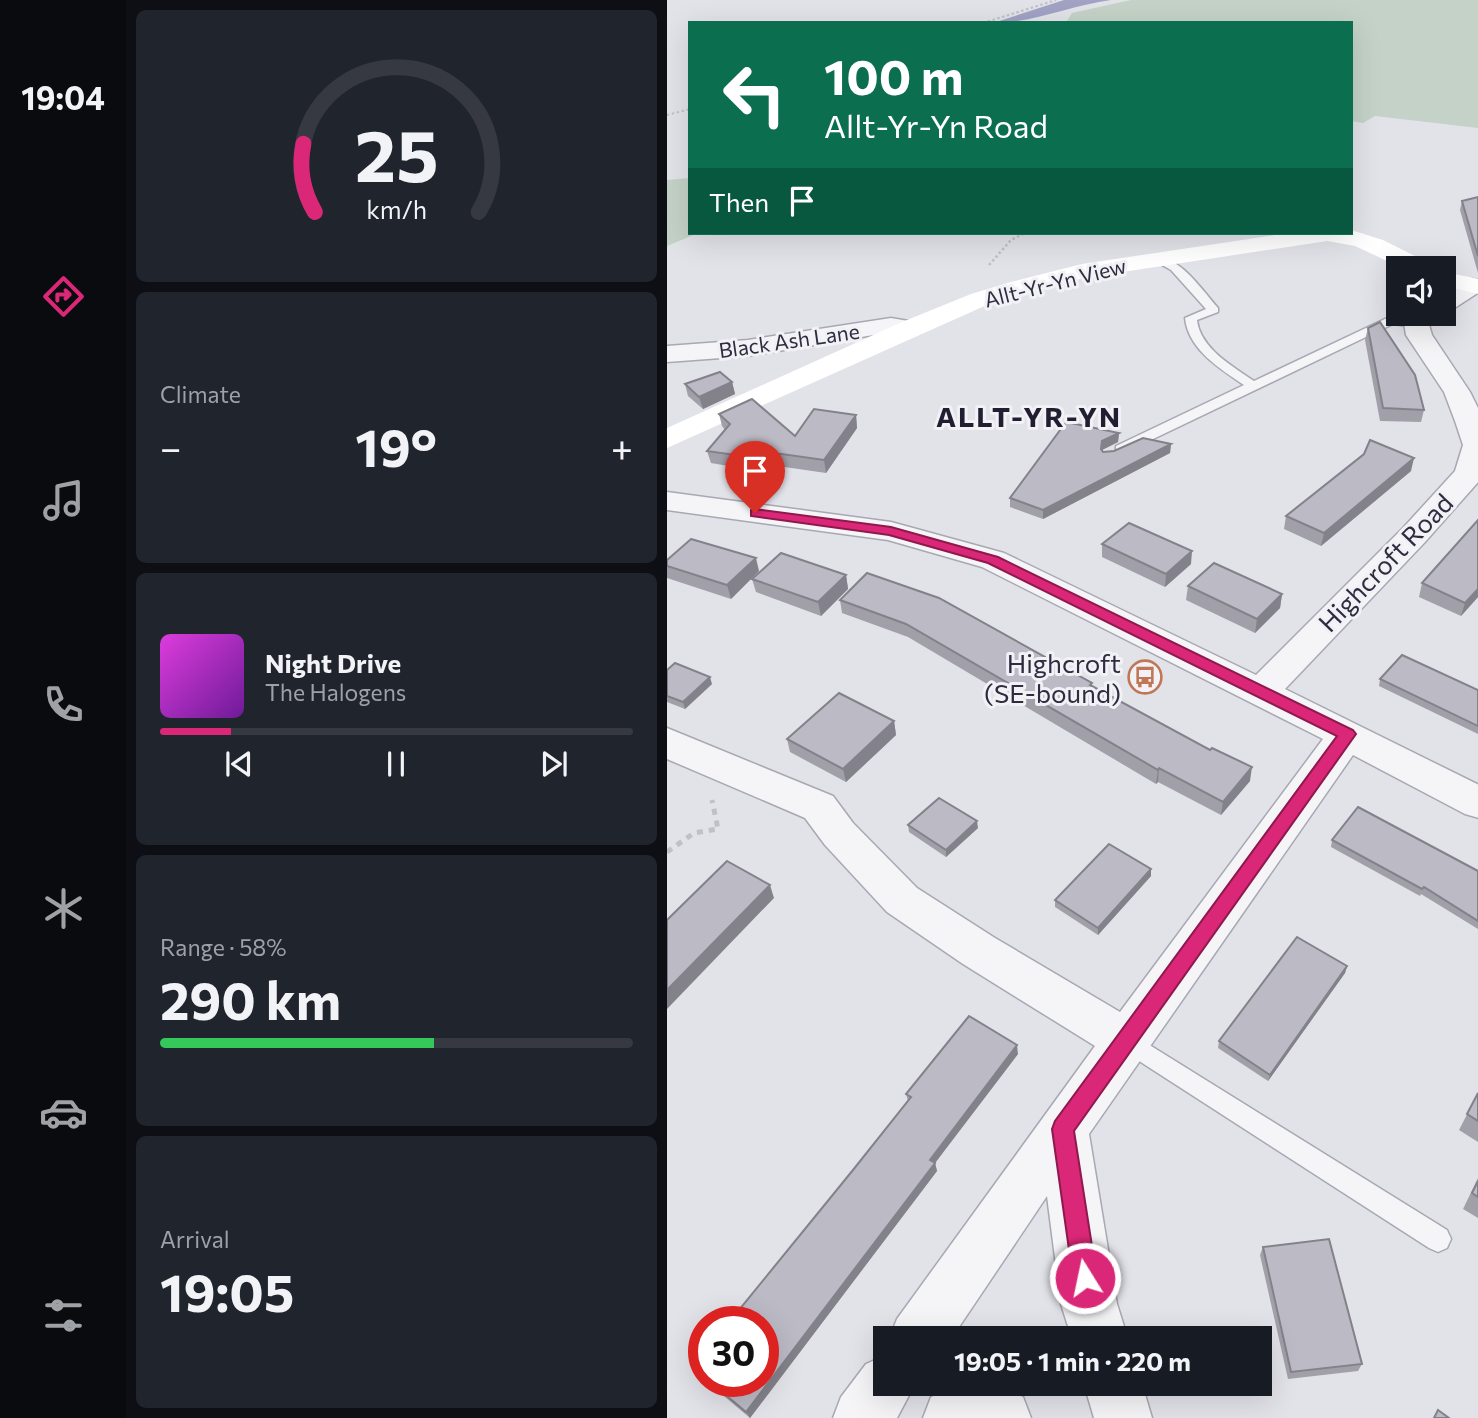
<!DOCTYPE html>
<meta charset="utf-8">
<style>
body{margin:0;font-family:Commissioner,sans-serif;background:#20242c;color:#f1f3f6;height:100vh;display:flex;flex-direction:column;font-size:26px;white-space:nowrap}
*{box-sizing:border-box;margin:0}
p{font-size:23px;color:#9ea1a6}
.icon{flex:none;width:38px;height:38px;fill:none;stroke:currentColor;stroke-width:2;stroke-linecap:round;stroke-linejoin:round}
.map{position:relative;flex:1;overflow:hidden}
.drawer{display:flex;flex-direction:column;gap:10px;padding:10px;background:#0d0f14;width:541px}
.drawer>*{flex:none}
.guide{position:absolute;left:21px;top:21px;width:665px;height:214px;border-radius:0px;box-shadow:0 7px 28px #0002;background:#0b6e4f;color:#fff;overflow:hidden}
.controls{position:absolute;left:719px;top:256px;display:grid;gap:14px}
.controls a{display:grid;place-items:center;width:70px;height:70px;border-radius:0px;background:#171b24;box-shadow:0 7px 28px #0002;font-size:35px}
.speed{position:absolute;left:21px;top:1306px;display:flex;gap:14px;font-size:35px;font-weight:700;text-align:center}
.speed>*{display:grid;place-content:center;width:91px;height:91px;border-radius:50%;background:#171b24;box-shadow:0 7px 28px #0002;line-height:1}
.speed .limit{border:10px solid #d22;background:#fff;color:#111}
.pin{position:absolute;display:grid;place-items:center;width:60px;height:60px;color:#fff;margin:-72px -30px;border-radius:50% 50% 50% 0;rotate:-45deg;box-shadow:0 0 7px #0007}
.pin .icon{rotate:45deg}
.me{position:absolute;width:77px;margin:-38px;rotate:350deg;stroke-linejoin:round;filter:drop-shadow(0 0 5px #0008)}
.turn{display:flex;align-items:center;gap:24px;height:147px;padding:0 21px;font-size:32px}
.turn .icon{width:91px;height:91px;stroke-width:2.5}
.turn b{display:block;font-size:49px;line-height:60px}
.then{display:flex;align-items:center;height:66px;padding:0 21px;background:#0003;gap:14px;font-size:26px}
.big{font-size:52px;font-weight:700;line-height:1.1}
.drawer .tile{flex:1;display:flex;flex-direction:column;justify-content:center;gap:10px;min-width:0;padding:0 24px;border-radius:10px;background:#20242c}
.drawer .dial{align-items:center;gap:0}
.dial svg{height:182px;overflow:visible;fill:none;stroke:#363941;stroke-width:7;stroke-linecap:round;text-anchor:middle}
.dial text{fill:#f1f3f6;stroke:none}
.song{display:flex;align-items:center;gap:21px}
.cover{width:84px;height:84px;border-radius:10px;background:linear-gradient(135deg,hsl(300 70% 55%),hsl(280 70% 35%))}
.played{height:7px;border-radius:4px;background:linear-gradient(90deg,#db2777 15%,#363941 15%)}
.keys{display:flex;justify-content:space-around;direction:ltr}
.heat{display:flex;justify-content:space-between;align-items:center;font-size:38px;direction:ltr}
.charge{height:10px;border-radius:5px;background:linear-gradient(90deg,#34c759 58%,#363941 0)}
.trip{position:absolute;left:206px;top:1326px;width:399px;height:70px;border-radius:0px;background:#171b24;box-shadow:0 7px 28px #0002;font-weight:700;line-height:70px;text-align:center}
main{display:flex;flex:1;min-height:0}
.tabs{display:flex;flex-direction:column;width:126px;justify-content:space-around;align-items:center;background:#090b0e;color:#9ea1a6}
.tabs .icon{width:49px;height:49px}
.tabs .current{color:#db2777}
.tabs b{font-size:32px;color:#f1f3f6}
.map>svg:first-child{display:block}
</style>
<main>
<nav class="tabs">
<b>19:04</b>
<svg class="icon current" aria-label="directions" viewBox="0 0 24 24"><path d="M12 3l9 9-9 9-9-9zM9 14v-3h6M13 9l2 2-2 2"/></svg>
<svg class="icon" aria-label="music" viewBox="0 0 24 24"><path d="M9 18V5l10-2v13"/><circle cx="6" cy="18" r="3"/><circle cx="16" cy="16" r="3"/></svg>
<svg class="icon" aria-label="phone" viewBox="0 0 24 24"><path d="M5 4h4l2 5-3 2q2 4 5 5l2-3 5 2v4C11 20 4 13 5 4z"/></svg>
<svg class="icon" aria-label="climate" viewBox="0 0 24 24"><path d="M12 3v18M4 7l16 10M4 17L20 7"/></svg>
<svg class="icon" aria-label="car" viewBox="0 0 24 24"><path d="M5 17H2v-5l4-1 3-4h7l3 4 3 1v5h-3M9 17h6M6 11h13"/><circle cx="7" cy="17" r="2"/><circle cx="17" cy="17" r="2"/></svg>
<svg class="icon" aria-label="filters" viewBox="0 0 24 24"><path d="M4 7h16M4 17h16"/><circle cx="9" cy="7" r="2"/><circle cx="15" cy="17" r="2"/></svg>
</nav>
<section class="drawer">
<div class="tile dial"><svg viewBox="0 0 100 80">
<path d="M14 69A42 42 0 1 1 86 69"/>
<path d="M14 69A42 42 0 0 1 9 39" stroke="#db2777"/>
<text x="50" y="56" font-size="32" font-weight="700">25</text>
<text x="50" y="72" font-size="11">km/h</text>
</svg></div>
<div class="tile"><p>Climate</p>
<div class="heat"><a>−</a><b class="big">19°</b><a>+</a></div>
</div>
<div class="tile">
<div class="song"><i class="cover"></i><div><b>Night Drive</b><p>The Halogens</p></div></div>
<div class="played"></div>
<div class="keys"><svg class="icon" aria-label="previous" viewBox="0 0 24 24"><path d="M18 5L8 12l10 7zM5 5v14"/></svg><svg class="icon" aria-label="pause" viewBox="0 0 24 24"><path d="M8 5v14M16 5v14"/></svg><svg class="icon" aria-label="next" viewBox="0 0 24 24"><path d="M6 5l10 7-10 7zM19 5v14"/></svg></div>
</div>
<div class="tile"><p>Range · 58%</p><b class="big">290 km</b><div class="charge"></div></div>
<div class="tile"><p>Arrival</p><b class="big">19:05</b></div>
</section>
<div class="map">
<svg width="812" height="1418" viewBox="0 0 812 1418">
<rect width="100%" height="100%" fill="#e2e2e9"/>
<g fill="#c4d2c7">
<polygon points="464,0 811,0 811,128 708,116 696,123 684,121 684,23 399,23 405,13"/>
<polygon points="23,178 23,233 31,233 0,246 0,180"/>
</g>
<path fill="#a1a2c4" d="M397,0H444C404,5 367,23 326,23Z"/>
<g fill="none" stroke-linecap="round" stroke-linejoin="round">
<defs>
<g id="lane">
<path d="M488,257C512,255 536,291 551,308V312L530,320C533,348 565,366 587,381L720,318L749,319L755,323L749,327L726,324L459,452H449V446L577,385C553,369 521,349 518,318L539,309L504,270L488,261Z"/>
<polygon points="460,1031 780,1230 784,1239 780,1248 771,1252 762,1248 452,1048 449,1041 452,1034"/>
</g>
<g id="street">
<polygon points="805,279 812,280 812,292 786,309 777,311 777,293"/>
<polygon points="746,313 773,313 762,325 765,335 803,392 812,410 812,481 758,542 618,689 812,785 812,818 798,814 686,755 422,1134 450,1304 461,1339 405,1339 394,1304 380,1196 284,1339 222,1339 230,1319 428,1046 296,964 220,912 158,845 138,818 0,759 0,728 166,796 186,823 250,888 328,938 453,1012 656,739 315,567 221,540 0,510 0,492 224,522 337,553 589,675 736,528 788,471 796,445 788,421 777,392 739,335 737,323"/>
<polygon points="224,318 253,323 256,328 253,333 244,335 224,332 81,356 0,362 0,346 81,340"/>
<polygon points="219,1355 219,1384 248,1384 230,1418 166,1418 174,1397 199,1364"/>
<polygon points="312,1384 335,1389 356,1397 364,1418 256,1418 264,1397 285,1389"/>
<polygon points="417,1384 475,1384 485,1418 427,1418"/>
</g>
</defs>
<use href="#lane" stroke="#a8a8b3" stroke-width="3"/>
<use href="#street" stroke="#a8a8b3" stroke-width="3"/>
<g stroke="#c1c0c7" stroke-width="2" stroke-dasharray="2.5 2.5" stroke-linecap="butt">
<polyline points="316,23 389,0"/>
<polyline points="0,115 23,109"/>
</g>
<polyline stroke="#c1c0c7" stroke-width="2.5" stroke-dasharray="2.5 2.5" stroke-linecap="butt" points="322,265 344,240 358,233"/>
<polyline stroke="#c1c0c7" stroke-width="5" stroke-dasharray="6 6" stroke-linecap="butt" points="0,852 27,833 51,829 45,800"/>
<use href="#lane" fill="#f5f4f7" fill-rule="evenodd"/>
<use href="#street" fill="#f5f4f7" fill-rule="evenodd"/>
<g fill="#fff" fill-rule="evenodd">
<polygon points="684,230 716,240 762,263 765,268 735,268 688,246 660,241 416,278 322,304 0,448 0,428 235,322 304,294 344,282 415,264 622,233 684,233"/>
<polygon points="777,272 812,279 812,294 777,286"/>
</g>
</g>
<g fill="#a1a0a9">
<polygon points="811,197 811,273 793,210 795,201"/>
<polygon points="701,328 757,410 754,422 713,421 698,340"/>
<polygon points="65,382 68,394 36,409 21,396 18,384"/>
<polygon points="52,414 128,436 189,415 190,428 159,473 90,463 85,470 44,463 40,451 58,430 55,426"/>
<polygon points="452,433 451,442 435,450 436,452 447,451 504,444 503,453 376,519 343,507 343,498"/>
<polygon points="744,471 654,546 617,529 619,516"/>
<polygon points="435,544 524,564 498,587 435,557"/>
<polygon points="0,560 92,571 64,599 0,578"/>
<polygon points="179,575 181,589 154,616 89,592 85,579"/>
<polygon points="755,583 811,597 794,616 752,597"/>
<polygon points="521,586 615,594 613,608 588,633 519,600"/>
<polygon points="173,600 425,683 425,686 583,781 554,815 491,782 489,784 241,637 175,613"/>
<polygon points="0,670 45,684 18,709 0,702"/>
<polygon points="713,679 811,690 811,734 712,686"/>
<polygon points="227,721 229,735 179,782 123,752 120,739"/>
<polygon points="241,825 311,828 279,857 242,832"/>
<polygon points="665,840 811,871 811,929 754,894 753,896 664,847"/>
<polygon points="484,876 431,935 388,907 388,900"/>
<polygon points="680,966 678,973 601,1081 551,1048 552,1041"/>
<polygon points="351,1054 268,1163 270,1171 83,1418 39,1381 96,1381 186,1170 241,1101 239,1094"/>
<polygon points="811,1093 811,1142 792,1130"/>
<polygon points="811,1178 811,1218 796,1209"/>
<polygon points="596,1247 695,1364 691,1371 621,1379 593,1255"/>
</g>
<g fill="#83828a">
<polygon points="65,382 68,394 36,409 32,397"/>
<polygon points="189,415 190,428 159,473 157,460"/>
<polygon points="452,433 451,442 435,450 433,458 435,441"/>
<polygon points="504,444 503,453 376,519 376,510"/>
<polygon points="87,450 90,463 85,470 82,457"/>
<polygon points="747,458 744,471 654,546 657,533"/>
<polygon points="525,551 524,564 498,587 499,574"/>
<polygon points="89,558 92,571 64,599 60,585"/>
<polygon points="179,575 181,589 154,616 151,602"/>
<polygon points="811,589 811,597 794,616 798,603"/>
<polygon points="615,594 613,608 588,633 590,619"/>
<polygon points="43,677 45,684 18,709 16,702"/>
<polygon points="227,721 229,735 179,782 176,769"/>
<polygon points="585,767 583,781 554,815 556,802"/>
<polygon points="492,768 491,782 489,784 491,770"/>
<polygon points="310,821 311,828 279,857 279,850"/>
<polygon points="484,869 484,876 431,935 431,928"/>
<polygon points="103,885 107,898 0,1009 0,990"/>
<polygon points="680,966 678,973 601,1081 603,1075"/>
<polygon points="350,1045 351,1054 268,1163 270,1171 83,1418 79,1412 263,1160"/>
</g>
<g fill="#bbbac5" stroke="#83828a" stroke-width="2">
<polygon points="811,197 811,256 795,201"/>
<polygon points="713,322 748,375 757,410 716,408 701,328"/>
<polygon points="53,372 65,382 32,397 18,384"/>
<polygon points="85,399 128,436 147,409 189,415 157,460 87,450 82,457 40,451 63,424 52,414"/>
<polygon points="399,422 452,433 435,441 434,449 436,452 447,451 476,438 504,444 376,510 343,498"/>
<polygon points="703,440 747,458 657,533 619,516 697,454"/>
<polygon points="811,520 811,589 798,603 755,583"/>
<polygon points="462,523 525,551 499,574 435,544"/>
<polygon points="24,539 89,558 60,585 0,566 0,560"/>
<polygon points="114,553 179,575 151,602 85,579"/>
<polygon points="547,563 615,594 590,619 521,586"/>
<polygon points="200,573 272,598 425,683 423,685 543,750 545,748 585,767 556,802 492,768 491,770 239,624 173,600"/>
<polygon points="735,655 811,690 811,726 713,679"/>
<polygon points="8,663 43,677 16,702 0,696 0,670"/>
<polygon points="172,693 227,721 176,769 120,739"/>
<polygon points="272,798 310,821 279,850 241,825"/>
<polygon points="691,807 811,871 811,921 757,887 755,889 665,840"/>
<polygon points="442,844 484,869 431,928 388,900"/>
<polygon points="60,861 103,885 0,990 0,920"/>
<polygon points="630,937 680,966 603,1075 552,1041"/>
<polygon points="302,1016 350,1045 263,1160 268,1163 79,1412 42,1381 96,1381 96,1321 63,1321 186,1170 244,1097 239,1094"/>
<polygon points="811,1093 811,1121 800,1114"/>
<polygon points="811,1181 811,1197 805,1193"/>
<polygon points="662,1239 695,1364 624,1372 596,1247"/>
<polygon points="37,1354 37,1376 26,1367"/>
<polygon points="771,1410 782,1418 767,1418"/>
</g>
<polygon fill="#db2777" stroke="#8e194d" stroke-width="2" points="88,509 224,527 331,557 686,730 689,734 407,1131 430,1278 426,1287 418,1290 409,1287 406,1278 385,1129 388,1121 670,736 321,563 222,535 84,516 84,510"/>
<defs>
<symbol id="bus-ring" viewBox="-11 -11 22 22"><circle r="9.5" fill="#f2f1f6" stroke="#bf7756" stroke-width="1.5"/><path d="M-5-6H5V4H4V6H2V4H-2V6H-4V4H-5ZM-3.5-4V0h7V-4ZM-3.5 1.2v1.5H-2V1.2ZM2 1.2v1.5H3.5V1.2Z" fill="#bf7756"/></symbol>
</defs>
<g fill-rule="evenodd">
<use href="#bus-ring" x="459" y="658" width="38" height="38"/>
</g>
<g text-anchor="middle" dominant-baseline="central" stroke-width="6" stroke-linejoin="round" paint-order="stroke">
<g font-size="21" fill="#2e2c3f" stroke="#f2f1f6">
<text transform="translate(388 282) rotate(-14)">Allt-Yr-Yn View</text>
<text transform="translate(122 340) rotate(-8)">Black Ash Lane</text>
</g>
<g font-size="26" fill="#2e2c3f" stroke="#f2f1f6">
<text transform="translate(718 562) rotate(-46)">Highcroft Road</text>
</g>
<g font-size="26" fill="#2e2c3f" stroke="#f2f1f6" text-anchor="end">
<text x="454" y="662">Highcroft<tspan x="454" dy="30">(SE-bound)</tspan></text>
</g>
<g font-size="28" font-weight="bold" letter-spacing="2" fill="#201e30" stroke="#f2f1f6">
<text x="362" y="416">ALLT-YR-YN</text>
</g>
</g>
</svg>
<div class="controls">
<a><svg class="icon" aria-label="sound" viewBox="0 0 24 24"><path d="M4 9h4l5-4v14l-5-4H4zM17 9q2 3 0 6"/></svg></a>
</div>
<div class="speed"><div class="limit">30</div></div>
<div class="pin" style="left:88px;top:513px;background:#d93025"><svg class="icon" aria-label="arrive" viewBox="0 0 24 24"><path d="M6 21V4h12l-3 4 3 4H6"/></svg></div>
<svg class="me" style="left:418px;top:1278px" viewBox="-20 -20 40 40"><circle r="17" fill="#db2777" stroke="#fff" stroke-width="3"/><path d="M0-11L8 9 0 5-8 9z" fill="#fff"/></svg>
<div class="trip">19:05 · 1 min · 220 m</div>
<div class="guide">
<div class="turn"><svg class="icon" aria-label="left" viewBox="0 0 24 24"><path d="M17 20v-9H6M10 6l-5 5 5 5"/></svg><div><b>100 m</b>Allt-Yr-Yn Road</div></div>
<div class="then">Then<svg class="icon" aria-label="arrive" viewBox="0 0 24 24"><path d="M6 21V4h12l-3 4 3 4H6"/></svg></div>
</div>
</div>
</main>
